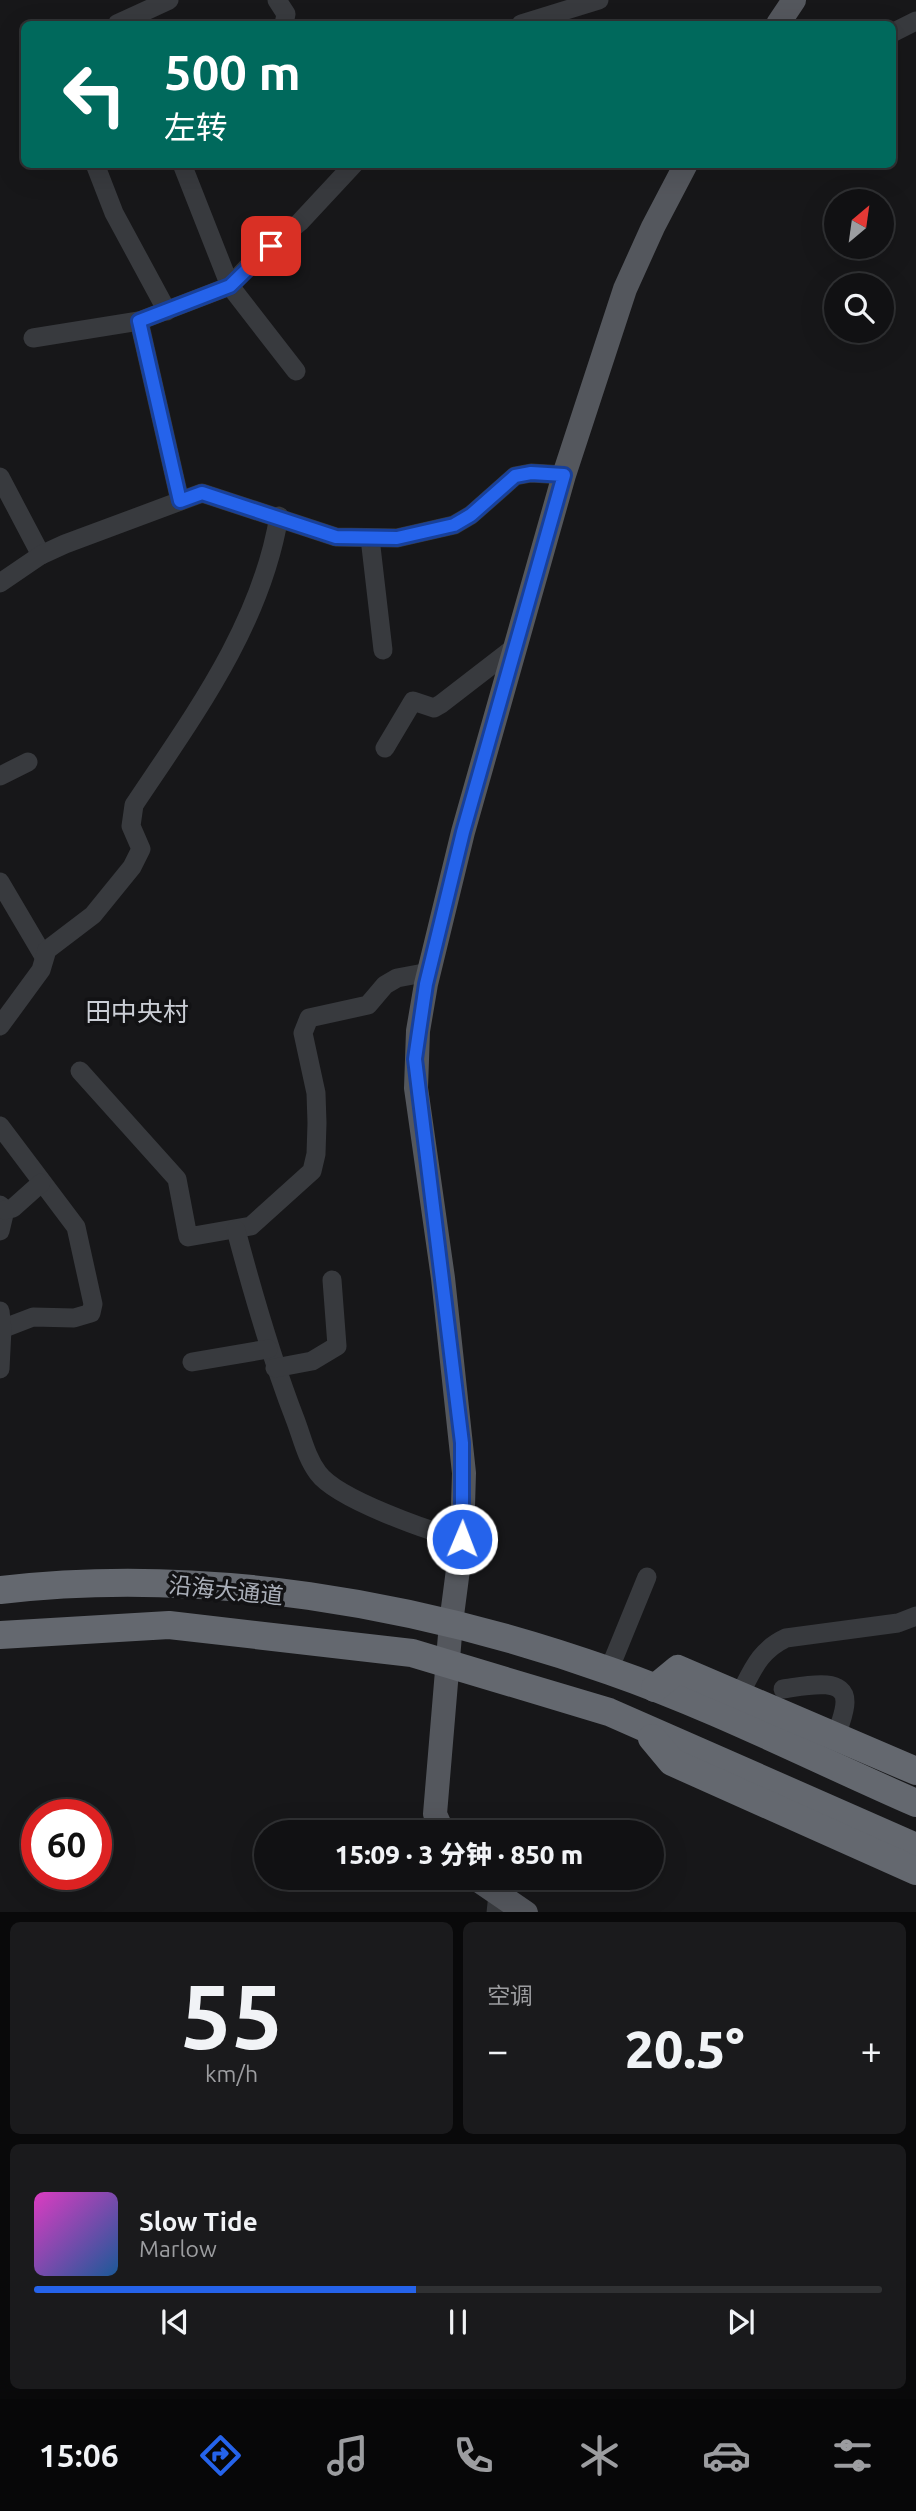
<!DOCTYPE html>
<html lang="zh">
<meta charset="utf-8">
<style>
body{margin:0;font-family:Ubuntu,"Noto Sans SC",sans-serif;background:#1a1a1c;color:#f1f3f6;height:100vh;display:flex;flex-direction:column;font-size:26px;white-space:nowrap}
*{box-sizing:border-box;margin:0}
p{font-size:23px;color:#9c9da0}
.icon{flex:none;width:38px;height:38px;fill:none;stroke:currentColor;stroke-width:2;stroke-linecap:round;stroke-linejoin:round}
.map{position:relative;height:1912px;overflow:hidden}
.drawer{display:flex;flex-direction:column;gap:10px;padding:10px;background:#09090a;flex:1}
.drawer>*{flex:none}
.hud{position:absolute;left:21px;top:21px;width:875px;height:147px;border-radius:10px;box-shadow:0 7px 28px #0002,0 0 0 2px #303133;background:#00695c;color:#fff;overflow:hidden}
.needle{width:46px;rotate:29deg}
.fabs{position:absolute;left:824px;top:189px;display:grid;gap:14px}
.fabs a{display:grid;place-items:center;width:70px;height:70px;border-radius:50%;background:#111113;box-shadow:0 7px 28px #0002,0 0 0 2px #303133;font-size:35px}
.speed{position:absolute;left:21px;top:1799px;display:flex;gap:14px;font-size:35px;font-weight:700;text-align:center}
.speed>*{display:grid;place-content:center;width:91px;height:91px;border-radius:50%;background:#111113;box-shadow:0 7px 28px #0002,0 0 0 2px #303133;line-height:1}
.speed .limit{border:10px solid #d22;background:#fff;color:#111}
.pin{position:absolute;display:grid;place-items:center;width:60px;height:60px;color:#fff;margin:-30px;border-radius:14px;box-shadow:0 4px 10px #0006}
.me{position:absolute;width:77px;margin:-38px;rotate:1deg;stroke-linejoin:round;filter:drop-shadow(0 0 5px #0008)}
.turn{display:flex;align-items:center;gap:24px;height:147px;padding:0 28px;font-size:32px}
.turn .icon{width:91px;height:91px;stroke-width:2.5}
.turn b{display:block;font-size:49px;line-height:60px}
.big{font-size:52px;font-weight:800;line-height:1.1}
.drawer .tile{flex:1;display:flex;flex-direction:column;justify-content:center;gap:10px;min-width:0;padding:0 24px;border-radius:10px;background:#1a1a1c}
.drawer .dial{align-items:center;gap:0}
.dial b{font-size:91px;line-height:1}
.song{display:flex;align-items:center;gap:21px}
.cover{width:84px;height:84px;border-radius:10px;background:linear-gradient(135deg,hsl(310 70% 55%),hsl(210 70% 35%))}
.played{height:7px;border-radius:4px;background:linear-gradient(90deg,#2563eb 45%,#303133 45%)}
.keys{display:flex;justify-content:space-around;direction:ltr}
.heat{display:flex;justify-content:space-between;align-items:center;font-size:38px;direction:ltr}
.drawer .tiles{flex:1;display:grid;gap:10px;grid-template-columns:1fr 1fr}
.tile:last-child{grid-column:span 2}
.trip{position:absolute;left:254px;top:1820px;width:410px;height:70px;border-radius:35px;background:#111113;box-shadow:0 7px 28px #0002,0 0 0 2px #303133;font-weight:800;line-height:70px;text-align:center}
.tab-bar{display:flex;height:112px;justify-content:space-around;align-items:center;background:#070708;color:#9c9da0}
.tab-bar .icon{width:49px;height:49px}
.tab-bar .current{color:#2563eb}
.tab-bar b{font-size:32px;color:#f1f3f6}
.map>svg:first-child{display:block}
</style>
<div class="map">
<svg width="916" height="1913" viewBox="0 0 916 1913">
<rect width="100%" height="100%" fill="#171719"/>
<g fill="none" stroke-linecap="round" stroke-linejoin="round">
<g stroke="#383a3e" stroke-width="19">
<polyline points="277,0 286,14 284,24"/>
<polyline points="117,24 169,0"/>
<polyline points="521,24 599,0"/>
<polyline points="892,33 916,21"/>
<polyline points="95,164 114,213 167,311"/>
<polyline points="182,164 230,286 296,371"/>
<polyline points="139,321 180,501"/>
<polyline points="33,338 139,321 230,286 256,258 300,222 354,164"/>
<polyline points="0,477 41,555"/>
<polyline points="370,538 383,650"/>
<polyline points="0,583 41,555 65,544 202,493 336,537 397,538 454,525 471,515 515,476 531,473 564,475"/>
<polyline points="385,748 413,701 434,708 441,704 516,646"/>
<polyline points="0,776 28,762"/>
<polyline points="0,882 43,955"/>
<path d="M0,1026L41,970L47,950L93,915L132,867L141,849L131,826L134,805C194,715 261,625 279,516"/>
<polyline points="80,1071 177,1179 188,1237 251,1226 312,1171 316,1154 317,1123 316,1093 303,1033 309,1018 368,1005 385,985 397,978 429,972"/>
<polyline points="0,1126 76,1227 93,1304 91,1313 74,1318 33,1317 2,1329"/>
<polyline points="0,1205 5,1210 0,1231"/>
<polyline points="5,1210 13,1208 41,1183"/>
<path d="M236,1230C253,1294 271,1357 295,1419C302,1437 306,1457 318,1473C337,1499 430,1532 462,1539"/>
<polyline points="0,1311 2,1329 0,1369"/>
<polyline points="192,1362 268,1349"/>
<polyline points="275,1368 312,1361 337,1346 332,1280"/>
<polyline points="609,1670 647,1577"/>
<path d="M783,1689C800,1687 846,1675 845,1702C845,1713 839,1725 837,1735"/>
<path d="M740,1694C753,1669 760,1650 786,1638L898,1623L916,1616"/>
<polyline points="496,1913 498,1894"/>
</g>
<g stroke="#54575d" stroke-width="24">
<polyline points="778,24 794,0"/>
<polyline points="443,1832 435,1814 451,1623 462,1539 464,1473 443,1278 416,1088 418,1031 426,984 463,832 564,475 625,289 653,227 686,164"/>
<polyline points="475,1878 526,1913"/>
</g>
<g stroke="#64686f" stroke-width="28">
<path d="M0,1590C203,1566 418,1603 610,1671C714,1707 815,1759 916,1803"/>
<polyline points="0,1635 169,1625 412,1653 609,1712 916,1847"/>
<polyline points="655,1688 678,1669 916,1771"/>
<polyline points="652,1738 672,1762 916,1871"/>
</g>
</g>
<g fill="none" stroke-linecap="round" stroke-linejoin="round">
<defs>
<polyline id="route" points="271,246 230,286 139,321 180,501 202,493 336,537 397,538 454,525 471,515 515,476 531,473 564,475 463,832 426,984 415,1059 462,1443 462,1539"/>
</defs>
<use href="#route" stroke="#184099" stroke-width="18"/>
<use href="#route" stroke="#2563eb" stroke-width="12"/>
</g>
<g text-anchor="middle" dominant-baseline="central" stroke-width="7" stroke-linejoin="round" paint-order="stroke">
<g font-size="23" fill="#aaafb9" stroke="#121214">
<text transform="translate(226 1590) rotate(6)">沿海大通道</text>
</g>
<g font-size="26" fill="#cbced5" stroke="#121214">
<text x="137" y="1011">田中央村</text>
</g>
</g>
</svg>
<div class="fabs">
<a><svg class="needle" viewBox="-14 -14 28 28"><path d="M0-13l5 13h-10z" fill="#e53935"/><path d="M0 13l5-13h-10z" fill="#9c9da0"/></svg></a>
<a><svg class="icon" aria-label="search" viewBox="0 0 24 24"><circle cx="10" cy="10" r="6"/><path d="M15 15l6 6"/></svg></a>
</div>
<div class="speed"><div class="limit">60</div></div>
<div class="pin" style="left:271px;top:246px;background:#d93025"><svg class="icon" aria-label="arrive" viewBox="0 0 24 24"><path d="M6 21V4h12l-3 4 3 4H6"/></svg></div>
<svg class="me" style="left:462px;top:1539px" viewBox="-20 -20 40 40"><circle r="17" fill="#2563eb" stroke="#fff" stroke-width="3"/><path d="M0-11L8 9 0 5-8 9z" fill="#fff"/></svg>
<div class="trip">15:09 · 3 分钟 · 850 m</div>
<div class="hud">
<div class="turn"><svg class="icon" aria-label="left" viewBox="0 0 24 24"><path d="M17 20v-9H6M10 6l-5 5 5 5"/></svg><div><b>500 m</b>左转</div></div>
</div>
</div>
<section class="drawer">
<div class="tiles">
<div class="tile dial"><b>55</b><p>km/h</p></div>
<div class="tile"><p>空调</p>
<div class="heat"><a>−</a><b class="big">20.5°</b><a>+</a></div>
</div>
<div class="tile">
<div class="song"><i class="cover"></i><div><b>Slow Tide</b><p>Marlow</p></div></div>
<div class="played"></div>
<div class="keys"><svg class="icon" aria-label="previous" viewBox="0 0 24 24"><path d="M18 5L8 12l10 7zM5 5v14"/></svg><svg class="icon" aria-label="pause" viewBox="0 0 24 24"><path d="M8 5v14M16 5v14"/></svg><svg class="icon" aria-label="next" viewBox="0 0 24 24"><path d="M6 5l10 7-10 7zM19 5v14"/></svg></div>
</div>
</div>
</section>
<nav class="tab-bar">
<b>15:06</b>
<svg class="icon current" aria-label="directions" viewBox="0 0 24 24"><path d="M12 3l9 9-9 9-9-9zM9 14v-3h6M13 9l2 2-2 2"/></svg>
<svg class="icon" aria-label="music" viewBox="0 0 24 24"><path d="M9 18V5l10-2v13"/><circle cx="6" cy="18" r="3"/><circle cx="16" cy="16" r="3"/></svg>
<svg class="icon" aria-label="phone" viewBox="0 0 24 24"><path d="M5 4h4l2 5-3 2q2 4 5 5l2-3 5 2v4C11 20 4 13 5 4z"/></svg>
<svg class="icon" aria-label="climate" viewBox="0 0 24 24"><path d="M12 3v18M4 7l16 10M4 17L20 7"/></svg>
<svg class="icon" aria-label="car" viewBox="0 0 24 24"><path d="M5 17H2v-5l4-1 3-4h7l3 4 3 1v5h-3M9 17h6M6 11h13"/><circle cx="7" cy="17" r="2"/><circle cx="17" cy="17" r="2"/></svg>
<svg class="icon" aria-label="filters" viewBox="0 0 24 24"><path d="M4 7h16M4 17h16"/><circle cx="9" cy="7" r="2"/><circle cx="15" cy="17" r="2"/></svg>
</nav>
